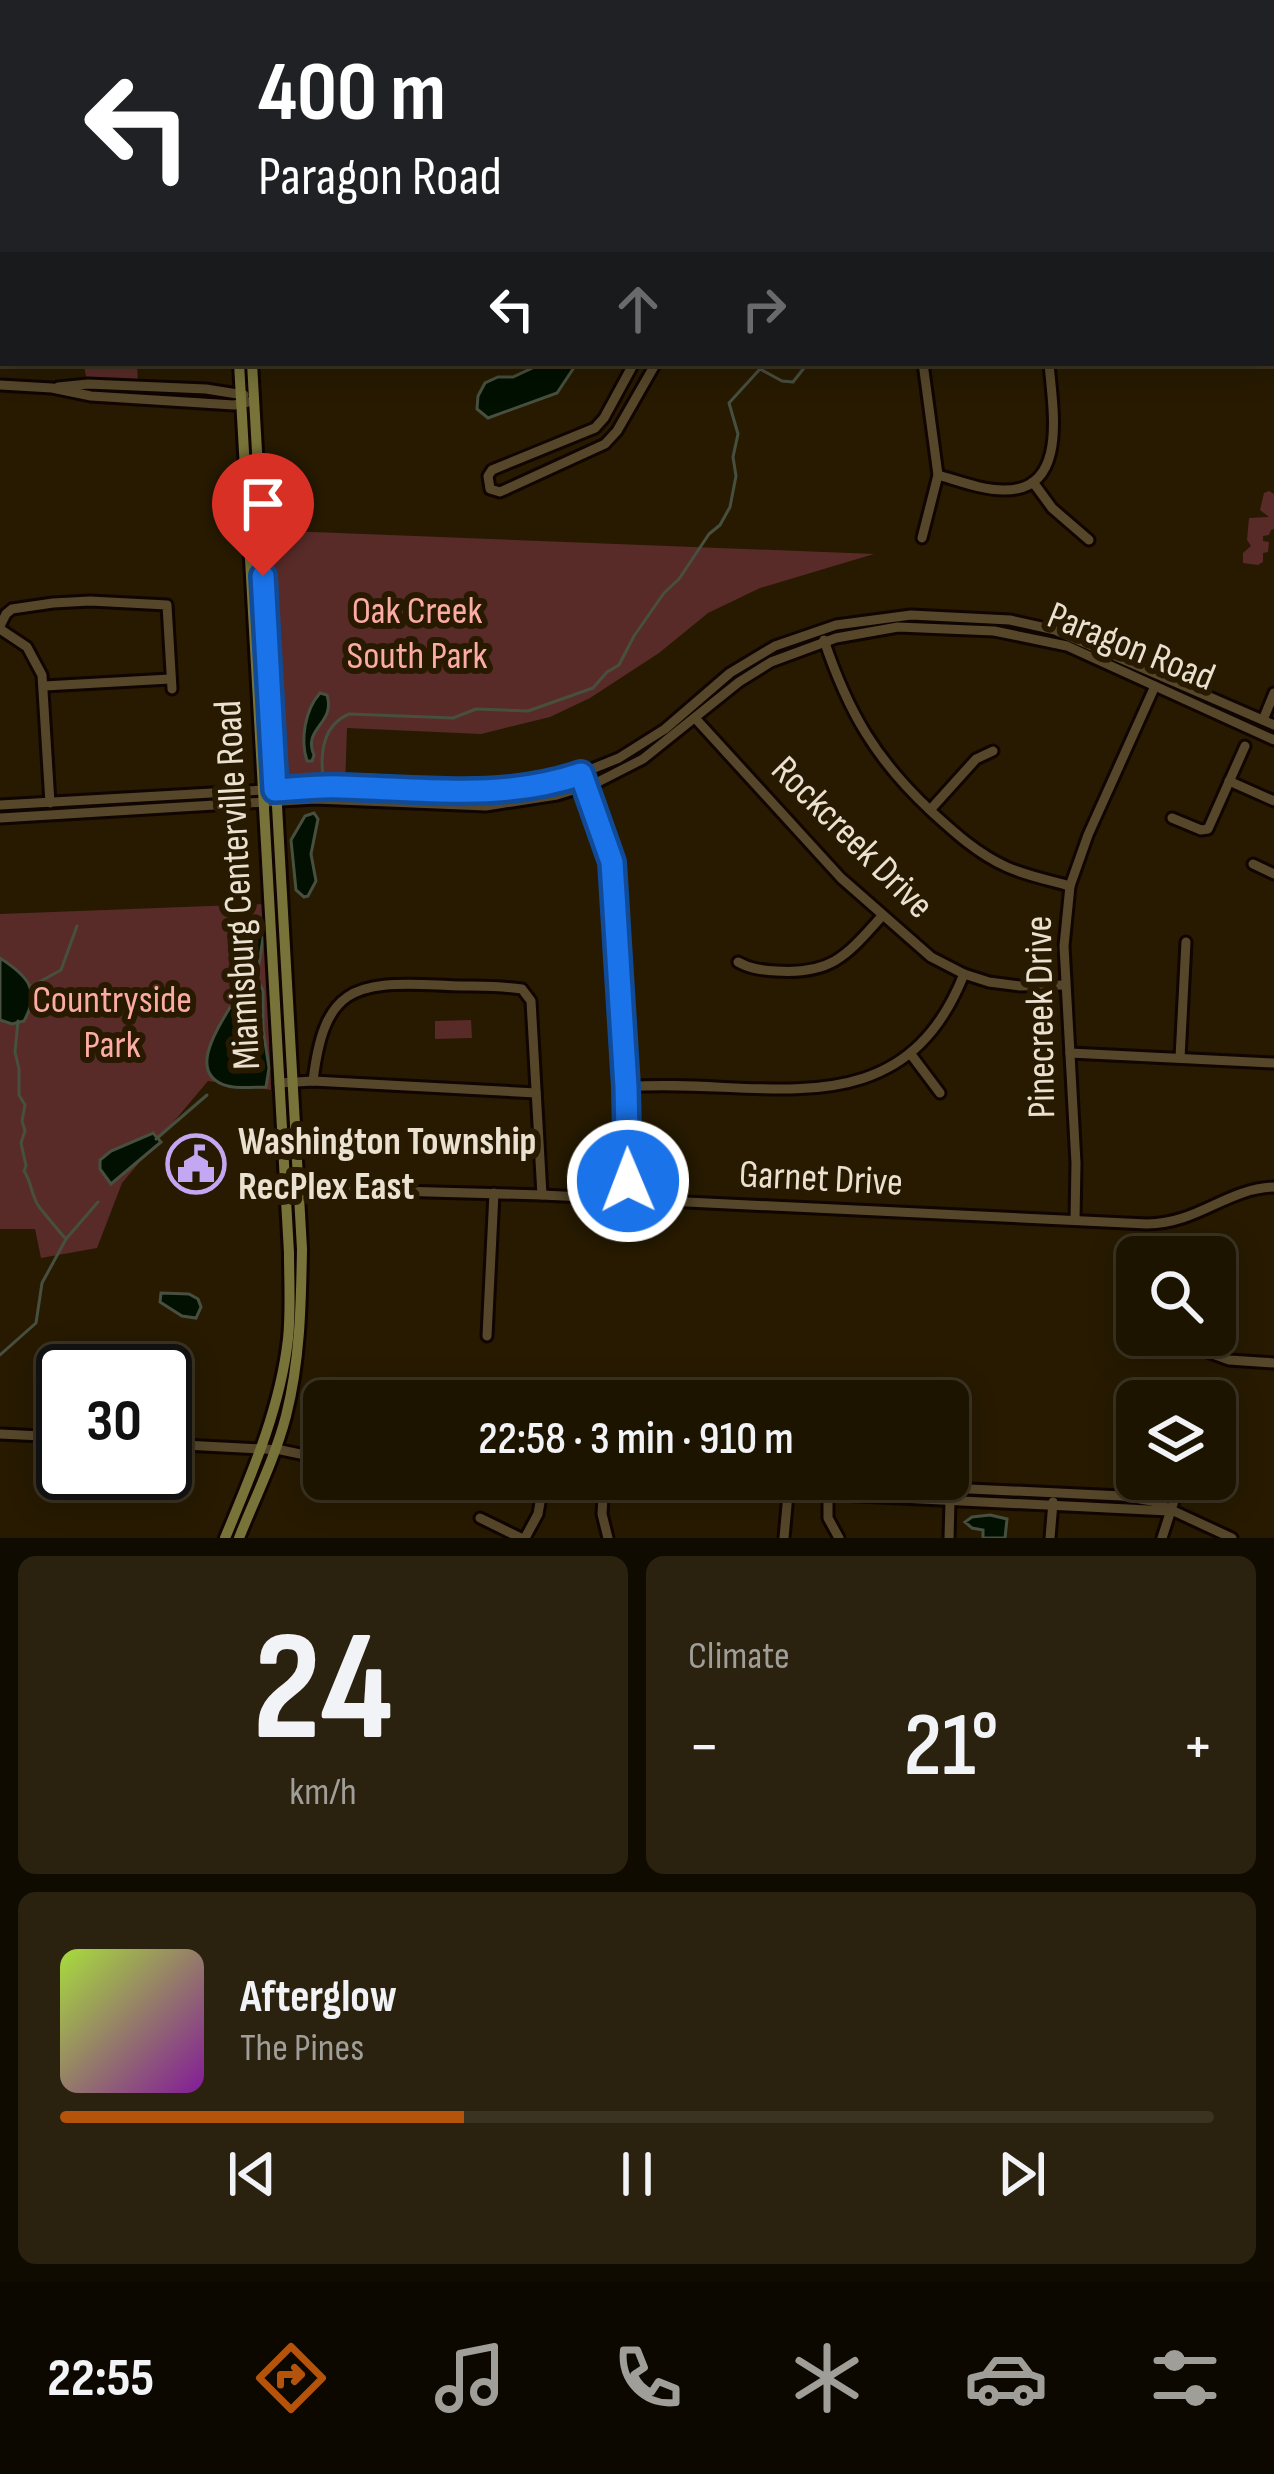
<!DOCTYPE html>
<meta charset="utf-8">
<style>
body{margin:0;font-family:"Sofia Sans Condensed",sans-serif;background:#2a210f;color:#f1f3f6;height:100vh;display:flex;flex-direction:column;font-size:45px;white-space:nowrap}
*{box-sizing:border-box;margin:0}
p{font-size:39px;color:#a09e99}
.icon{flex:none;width:66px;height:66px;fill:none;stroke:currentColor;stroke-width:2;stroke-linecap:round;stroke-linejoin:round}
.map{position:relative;height:1538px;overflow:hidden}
.details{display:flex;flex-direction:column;gap:18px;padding:18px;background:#100b00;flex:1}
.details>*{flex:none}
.hud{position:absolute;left:0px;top:0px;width:1275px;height:366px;box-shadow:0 6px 30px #0003,0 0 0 3px #3b3322;background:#202124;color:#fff;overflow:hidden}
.fabs{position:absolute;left:1116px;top:1236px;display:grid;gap:24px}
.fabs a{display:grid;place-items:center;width:120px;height:120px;border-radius:18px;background:#1d1400;box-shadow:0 6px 30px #0003,0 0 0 3px #3b3322;font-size:60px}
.speed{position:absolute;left:36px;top:1344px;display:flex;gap:24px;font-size:60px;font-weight:700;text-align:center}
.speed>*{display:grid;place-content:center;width:156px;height:156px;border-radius:50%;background:#1d1400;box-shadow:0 6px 30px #0003,0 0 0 3px #3b3322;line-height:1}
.speed .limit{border:6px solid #111;border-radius:18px;background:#fff;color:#111}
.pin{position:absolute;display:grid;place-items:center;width:102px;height:102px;color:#fff;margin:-123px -51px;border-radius:50% 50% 50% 0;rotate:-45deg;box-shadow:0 0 12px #0007}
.pin .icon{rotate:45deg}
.me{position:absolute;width:132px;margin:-66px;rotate:359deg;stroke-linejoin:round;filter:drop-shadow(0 0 9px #0008)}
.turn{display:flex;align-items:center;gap:42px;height:252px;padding:0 60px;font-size:54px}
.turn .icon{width:156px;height:156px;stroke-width:2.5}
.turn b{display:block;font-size:84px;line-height:102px}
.lanes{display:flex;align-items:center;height:114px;padding:0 60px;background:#0003;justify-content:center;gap:60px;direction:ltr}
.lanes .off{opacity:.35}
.big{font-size:90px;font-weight:600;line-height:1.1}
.details .card{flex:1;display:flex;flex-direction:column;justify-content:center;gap:18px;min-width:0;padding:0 42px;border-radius:18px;background:#2a210f}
.details .dial{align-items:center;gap:0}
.dial b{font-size:156px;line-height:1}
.song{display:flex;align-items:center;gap:36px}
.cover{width:144px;height:144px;border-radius:18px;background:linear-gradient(135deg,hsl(80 70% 55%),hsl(290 70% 35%))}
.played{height:12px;border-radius:6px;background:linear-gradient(90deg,#b45309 35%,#3b3322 35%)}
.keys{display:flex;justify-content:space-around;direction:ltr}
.heat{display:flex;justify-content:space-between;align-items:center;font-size:66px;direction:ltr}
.details .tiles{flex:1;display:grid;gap:18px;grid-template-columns:1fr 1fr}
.card:last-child{grid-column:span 2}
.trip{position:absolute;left:303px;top:1380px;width:666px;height:120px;border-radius:18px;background:#1d1400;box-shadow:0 6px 30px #0003,0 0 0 3px #3b3322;font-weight:600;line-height:120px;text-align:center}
.tab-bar{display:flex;height:192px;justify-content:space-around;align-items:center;background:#0c0800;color:#a09e99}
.tab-bar .icon{width:84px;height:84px}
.tab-bar .on{color:#b45309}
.tab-bar b{font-size:54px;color:#f1f3f6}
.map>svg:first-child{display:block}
</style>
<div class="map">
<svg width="1274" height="1538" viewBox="0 0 1274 1538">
<rect width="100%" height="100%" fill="#271a00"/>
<g fill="#582b28">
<polygon points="83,363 137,363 138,386 88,384"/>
<polygon points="1269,491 1274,494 1274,529 1271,530 1269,535 1263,536 1263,541 1269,542 1268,552 1263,553 1263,562 1258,565 1243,563 1243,553 1251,546 1247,540 1249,518 1269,517 1260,510 1264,493"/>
<polygon points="262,530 874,554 760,588 708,613 659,653 590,698 550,717 481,734 347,728 345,787 275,790"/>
<polygon points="264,904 271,1090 208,1081 122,1183 97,1248 41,1258 35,1229 0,1229 0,914"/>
<polygon points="471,1020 472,1038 435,1039 435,1021"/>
</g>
<g fill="#011000" stroke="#474f3f" stroke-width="3">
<polygon points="543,363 577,363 557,393 488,418 477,409 478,396 485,383 498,377 513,377"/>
<path d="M320,693L327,695C336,724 302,728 314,755L312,761H307C300,739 305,710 320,693Z"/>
<polygon points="314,813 318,819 311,854 316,881 308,896 304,897 296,890 291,840 305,816"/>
<path d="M256,923L265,925L257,977L263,991V1029L269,1068L266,1087C254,1087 240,1089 228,1086C176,1072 235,1007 244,982C246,976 246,969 247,963L253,961Z"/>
<path d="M0,958C26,975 42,989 24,1021L12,1024L0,1020Z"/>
<polygon points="153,1133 161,1142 111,1184 100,1169 100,1160 111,1151"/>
<polygon points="161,1293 189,1294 198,1299 201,1307 196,1318 182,1316 160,1302"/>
<polygon points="990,1515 1007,1519 1005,1538 983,1538 983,1530 972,1528 965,1522 972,1517"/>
</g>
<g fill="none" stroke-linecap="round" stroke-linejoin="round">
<g stroke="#474f3f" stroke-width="3">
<polyline points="1272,268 1274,268"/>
<path d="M323,777C320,752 323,725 349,714L453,718L476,709L528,711L593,688L607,672L619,665L634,636L664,593L679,579L709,534L720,525L730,507L736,476L733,457L738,434L729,403L760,369L782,381L793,382L808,363"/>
<polyline points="30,987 61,970 77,926"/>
<path d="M18,1021L15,1052L19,1069V1095L25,1105L22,1121L25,1131L21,1143L26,1166L24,1171C32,1182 31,1197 40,1208C48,1218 57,1229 66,1239"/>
<polyline points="156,1139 207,1095"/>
<polyline points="0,1355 36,1323 42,1283 66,1239 98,1202"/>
</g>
<defs>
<g id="minor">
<polyline points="545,0 545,3"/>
<polyline points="847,0 849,3"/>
<polyline points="1013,0 1014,3"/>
<polyline points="1137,0 1137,3"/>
<polyline points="754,3 759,0"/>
<polyline points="1272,79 1274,79"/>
<polyline points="1272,209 1274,209"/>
<polyline points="1272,325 1274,325"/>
<polyline points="634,363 604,418 595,428 492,470 488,476 490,489 500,492 605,444 617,431 656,363"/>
<polyline points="0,385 52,388 91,396 234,405 253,401"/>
<polyline points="58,387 88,384 206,389 244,395"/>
<path d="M938,475C959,481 982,490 1004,490C1070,491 1052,405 1049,363"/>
<polyline points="1033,482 1052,508 1089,540"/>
<polyline points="922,538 938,475 923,363"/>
<polyline points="0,626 6,614 12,609 53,603 90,601 167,605 172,689"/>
<polyline points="0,629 27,647 42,675 50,803"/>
<path d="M824,640C848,712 876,760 932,812C955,833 978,854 1007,867C1027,876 1049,880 1070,886"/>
<polyline points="44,686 170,679"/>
<polyline points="695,718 841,878 931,957 964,974 989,982 1020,986 1065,985"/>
<polyline points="1263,720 1274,693"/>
<polyline points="1229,781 1274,801"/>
<polyline points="586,784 612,862 626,1087 629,1158 627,1199"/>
<polyline points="0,805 317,787 475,793 535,786 567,779 619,758 665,729 730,673 775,646 836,625 911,615 1010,620 1055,630 1274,725"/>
<polyline points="930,810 976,759 993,751"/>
<polyline points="0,818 315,799 486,806 557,795 596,783 643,759 739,682 771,662 836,638 898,627 994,631 1067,646 1274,740"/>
<polyline points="1172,818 1201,830 1208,829 1245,746"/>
<polyline points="1253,864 1274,874"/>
<path d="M738,962C750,969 762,970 776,971C832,975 847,955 882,916"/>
<polyline points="910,1053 940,1093"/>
<polyline points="1070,1053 1274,1063"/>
<polyline points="1180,1058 1186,942"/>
<path d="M313,1081C324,988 353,981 438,985C466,987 495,985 522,989L531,1001L542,1195"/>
<polyline points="279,1083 313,1081 536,1093"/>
<path d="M626,1087C759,1076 900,1136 964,974"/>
<path d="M286,1188L542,1195L1147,1224C1200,1223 1225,1189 1274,1187"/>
<polyline points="1075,1220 1076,1163 1064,946 1070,886 1088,835 1155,686"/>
<polyline points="487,1336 494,1193"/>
<polyline points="1210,1353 1229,1360 1274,1363"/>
<polyline points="0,1434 63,1437"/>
<polyline points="165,1444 281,1450 324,1459"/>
<polyline points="512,1479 1169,1511"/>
<polyline points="604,1479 602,1514 608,1538"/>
<polyline points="755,1479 1122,1496 1152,1501 1232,1538"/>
<polyline points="828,1494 828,1518 839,1538"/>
<polyline points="480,1518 521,1538"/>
<polyline points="525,1538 538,1514 544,1479"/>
<polyline points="784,1538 788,1494"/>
<polyline points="949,1538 950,1501"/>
<polyline points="1050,1538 1053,1502"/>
<polyline points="1162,1538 1181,1479"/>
</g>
<g id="major">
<polyline points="219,0 219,3"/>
<polyline points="231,0 232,3"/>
<path d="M225,1538C252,1473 280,1409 288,1339C291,1311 289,1281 289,1253L239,363"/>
<path d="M239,1538C255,1498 275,1458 286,1416C300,1361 301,1306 302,1249L252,363"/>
</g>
</defs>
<use href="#minor" stroke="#100500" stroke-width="15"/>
<use href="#major" stroke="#100500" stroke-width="16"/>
<use href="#minor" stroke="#56472a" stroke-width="9"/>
<use href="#major" stroke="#787339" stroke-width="10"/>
</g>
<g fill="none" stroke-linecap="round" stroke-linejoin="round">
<defs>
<path id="route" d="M263,576L275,790C297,789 318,786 340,787C422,789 502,801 581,774L612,862L626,1087L628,1181"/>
</defs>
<use href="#route" stroke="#114b97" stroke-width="30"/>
<use href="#route" stroke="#1a73e8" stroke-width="21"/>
</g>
<defs>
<symbol id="civic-ring" viewBox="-11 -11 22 22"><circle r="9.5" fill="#271a00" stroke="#c3a7f2" stroke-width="1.5"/><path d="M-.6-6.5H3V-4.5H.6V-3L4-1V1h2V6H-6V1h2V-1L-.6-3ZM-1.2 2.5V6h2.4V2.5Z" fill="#c3a7f2"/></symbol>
</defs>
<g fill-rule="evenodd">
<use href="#civic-ring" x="163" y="1131" width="66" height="66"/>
</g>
<g text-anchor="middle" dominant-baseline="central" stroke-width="12" stroke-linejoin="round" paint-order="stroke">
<g font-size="39" fill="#fcaca4" stroke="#271a00">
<text x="417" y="611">Oak Creek<tspan x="417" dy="45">South Park</tspan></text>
<text x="112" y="1000">Countryside<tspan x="112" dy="45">Park</tspan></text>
</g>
<g font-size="39" fill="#eae1d1" stroke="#271a00">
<text transform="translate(1131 647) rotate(22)">Paragon Road</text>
<text transform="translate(852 838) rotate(45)">Rockcreek Drive</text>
<text transform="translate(238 885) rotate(-93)">Miamisburg Centerville Road</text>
<text transform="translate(1041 1017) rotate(-91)">Pinecreek Drive</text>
<text transform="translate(821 1179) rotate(3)">Garnet Drive</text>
</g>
<g font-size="39" font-weight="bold" fill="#eae1d1" stroke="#271a00" text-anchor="start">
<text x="238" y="1142">Washington Township<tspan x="238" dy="45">RecPlex East</tspan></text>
</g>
</g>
</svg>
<div class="fabs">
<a><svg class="icon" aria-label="search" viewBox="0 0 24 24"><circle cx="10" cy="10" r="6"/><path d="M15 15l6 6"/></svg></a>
<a><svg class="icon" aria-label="layers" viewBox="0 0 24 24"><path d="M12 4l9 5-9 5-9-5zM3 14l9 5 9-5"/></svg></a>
</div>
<div class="speed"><div class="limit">30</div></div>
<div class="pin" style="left:263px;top:576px;background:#d93025"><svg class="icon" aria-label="arrive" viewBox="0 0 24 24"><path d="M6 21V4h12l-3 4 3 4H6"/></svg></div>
<svg class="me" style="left:628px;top:1181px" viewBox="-20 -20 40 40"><circle r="17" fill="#1a73e8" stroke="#fff" stroke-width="3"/><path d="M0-11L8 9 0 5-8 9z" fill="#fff"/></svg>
<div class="trip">22:58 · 3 min · 910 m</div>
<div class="hud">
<div class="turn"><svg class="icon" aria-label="left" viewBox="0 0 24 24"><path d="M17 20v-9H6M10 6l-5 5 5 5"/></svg><div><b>400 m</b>Paragon Road</div></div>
<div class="lanes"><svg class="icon" aria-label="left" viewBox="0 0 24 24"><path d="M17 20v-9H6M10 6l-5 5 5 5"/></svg><svg class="icon off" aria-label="ahead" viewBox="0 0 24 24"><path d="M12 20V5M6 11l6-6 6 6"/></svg><svg class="icon off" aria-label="right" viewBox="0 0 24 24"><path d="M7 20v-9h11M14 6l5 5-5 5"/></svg></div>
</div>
</div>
<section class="details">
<div class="tiles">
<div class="card dial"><b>24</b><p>km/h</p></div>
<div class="card"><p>Climate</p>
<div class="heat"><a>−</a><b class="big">21°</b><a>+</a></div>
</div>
<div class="card">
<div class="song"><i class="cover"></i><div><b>Afterglow</b><p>The Pines</p></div></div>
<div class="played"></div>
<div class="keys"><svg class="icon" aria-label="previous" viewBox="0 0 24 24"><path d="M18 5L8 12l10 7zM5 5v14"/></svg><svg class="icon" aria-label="pause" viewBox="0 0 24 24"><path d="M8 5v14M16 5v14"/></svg><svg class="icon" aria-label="next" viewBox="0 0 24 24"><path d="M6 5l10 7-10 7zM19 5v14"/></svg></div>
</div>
</div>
</section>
<nav class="tab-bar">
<b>22:55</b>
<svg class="icon on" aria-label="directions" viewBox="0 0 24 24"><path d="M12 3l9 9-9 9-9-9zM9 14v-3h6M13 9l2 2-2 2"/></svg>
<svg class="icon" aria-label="music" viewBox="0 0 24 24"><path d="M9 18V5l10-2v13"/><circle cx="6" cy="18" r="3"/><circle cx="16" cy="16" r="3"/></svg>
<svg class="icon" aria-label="phone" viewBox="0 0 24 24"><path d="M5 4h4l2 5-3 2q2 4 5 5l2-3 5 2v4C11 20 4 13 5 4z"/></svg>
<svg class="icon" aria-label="climate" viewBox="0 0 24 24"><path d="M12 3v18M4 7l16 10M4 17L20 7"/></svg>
<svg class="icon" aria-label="car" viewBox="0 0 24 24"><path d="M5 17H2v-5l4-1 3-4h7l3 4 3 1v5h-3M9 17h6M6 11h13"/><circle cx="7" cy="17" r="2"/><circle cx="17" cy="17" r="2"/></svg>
<svg class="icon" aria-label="filters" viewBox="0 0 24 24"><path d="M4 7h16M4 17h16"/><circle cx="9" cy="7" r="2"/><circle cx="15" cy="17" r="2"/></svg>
</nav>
